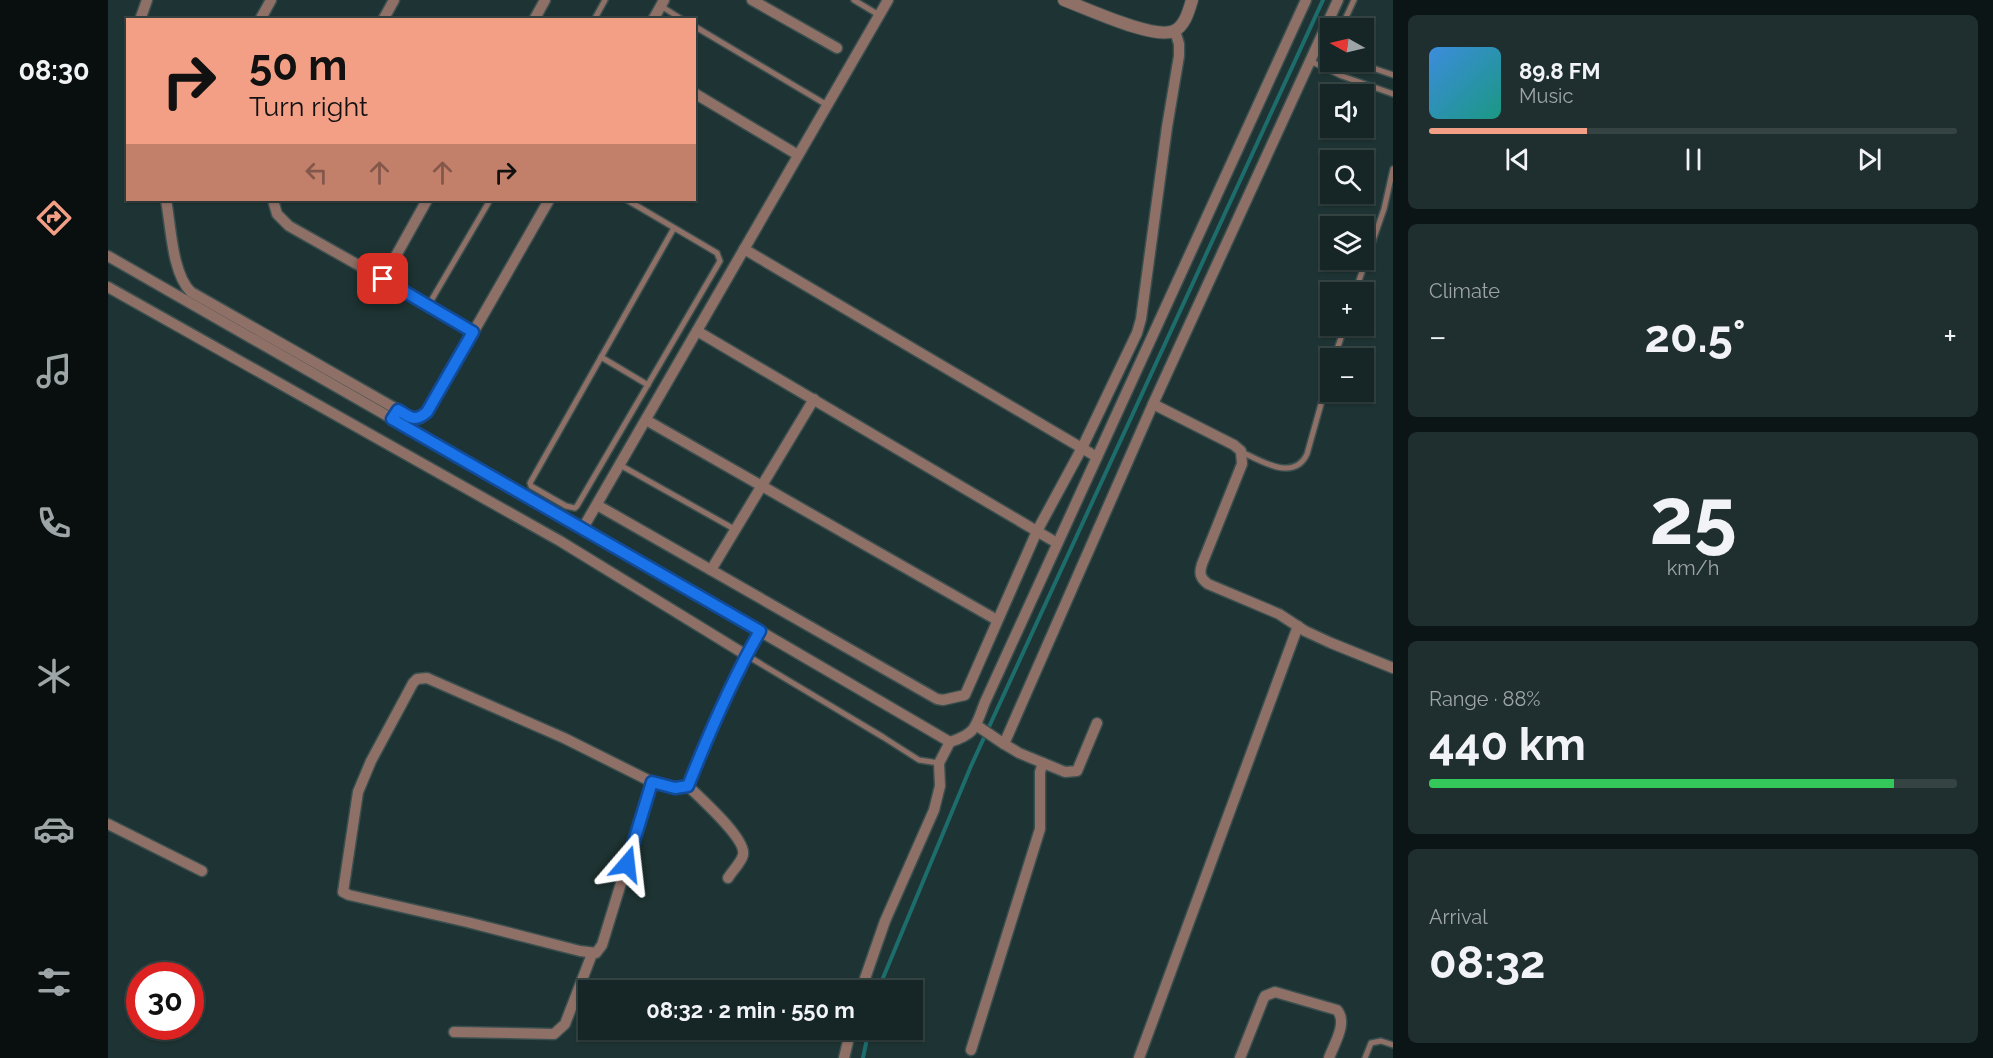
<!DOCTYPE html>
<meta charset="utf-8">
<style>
body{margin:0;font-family:Raleway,sans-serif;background:#1f2e2e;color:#f1f3f6;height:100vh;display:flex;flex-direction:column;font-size:22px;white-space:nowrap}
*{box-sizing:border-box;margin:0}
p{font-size:20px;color:#9ea5a7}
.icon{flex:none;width:33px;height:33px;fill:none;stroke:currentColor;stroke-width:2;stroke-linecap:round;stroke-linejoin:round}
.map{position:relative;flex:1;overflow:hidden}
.panel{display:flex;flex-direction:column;gap:15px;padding:15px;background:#0c1515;width:600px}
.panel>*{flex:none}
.top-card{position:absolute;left:18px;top:18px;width:570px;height:183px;border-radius:0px;box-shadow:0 2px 4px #0004,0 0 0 2px #354343;background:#f39f85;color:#111;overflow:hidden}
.needle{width:39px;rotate:278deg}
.fabs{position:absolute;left:1212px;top:18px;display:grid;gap:12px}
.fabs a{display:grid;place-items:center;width:54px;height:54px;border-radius:0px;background:#162626;box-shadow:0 2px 4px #0004,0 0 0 2px #354343;font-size:30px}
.speed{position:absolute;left:18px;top:962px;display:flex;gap:12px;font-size:30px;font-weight:700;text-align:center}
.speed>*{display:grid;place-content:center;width:78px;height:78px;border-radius:50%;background:#162626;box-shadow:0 2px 4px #0004,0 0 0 2px #354343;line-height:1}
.speed .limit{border:9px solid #d22;background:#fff;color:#111}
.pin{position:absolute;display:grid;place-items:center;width:51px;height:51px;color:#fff;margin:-26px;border-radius:12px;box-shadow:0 3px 9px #0006}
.me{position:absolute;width:66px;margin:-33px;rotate:17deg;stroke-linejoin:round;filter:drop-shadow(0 0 4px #0008)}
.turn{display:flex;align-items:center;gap:21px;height:126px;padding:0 24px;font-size:27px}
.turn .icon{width:78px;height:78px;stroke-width:2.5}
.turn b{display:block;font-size:42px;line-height:51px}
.lanes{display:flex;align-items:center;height:57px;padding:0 24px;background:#0003;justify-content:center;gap:30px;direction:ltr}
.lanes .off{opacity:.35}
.big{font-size:45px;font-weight:700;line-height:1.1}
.panel .card{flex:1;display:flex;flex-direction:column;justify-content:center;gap:9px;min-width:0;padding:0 21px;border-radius:9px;background:#1f2e2e}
.panel .dial{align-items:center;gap:0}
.dial b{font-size:78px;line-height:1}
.song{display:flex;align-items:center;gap:18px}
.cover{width:72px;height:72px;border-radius:9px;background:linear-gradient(135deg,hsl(210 70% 55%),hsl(170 70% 35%))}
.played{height:6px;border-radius:3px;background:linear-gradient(90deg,#f39f85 30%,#354343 30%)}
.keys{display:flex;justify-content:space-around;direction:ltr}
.heat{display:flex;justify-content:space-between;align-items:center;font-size:33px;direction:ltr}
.charge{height:9px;border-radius:4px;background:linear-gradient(90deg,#34c759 88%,#354343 0)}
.trip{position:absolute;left:470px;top:980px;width:345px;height:60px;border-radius:0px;background:#162626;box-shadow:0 2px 4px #0004,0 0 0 2px #354343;font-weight:700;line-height:60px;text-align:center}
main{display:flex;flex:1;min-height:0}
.dock{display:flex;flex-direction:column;width:108px;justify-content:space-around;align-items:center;background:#090f0f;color:#9ea5a7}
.dock .icon{width:42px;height:42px}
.dock .current{color:#f39f85}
.dock b{font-size:27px;color:#f1f3f6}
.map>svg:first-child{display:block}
</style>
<main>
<nav class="dock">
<b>08:30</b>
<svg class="icon current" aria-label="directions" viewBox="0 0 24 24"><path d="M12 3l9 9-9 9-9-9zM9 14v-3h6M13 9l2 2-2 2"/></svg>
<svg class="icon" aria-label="music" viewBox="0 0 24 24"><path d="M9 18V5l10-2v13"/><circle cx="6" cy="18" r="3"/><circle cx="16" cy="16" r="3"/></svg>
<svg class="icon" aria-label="phone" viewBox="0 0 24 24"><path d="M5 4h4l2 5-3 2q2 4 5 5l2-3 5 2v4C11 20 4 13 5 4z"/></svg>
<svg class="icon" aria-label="climate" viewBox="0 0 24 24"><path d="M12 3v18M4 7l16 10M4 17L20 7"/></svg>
<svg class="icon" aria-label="car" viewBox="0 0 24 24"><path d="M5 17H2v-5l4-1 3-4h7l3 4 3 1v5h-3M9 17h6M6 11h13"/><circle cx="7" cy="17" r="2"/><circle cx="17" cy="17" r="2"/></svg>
<svg class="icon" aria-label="filters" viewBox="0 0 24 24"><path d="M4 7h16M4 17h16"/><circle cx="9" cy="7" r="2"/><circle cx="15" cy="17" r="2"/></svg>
</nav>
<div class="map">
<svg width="1285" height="1058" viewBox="0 0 1285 1058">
<rect width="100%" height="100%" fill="#1e3333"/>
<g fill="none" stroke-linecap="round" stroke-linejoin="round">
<g stroke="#1d6d6d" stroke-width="4">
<polyline points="770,990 863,766 1215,0"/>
<polyline points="755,1058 761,1029"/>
</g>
<defs>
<g id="service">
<polyline points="746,0 771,15"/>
<polyline points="553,6 575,20"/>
<polyline points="486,20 497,0"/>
<polyline points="586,26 719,105"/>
<polyline points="1233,28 1246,0"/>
<polyline points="1211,41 1222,47"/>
<polyline points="1202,61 1234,76 1285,94"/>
<polyline points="1247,62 1285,75"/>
<polyline points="519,200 609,253 612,261 469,506 467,508 458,506 423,486 422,483 566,228"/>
<polyline points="1247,292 1276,209 1285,169"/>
<polyline points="320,306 382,200"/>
<polyline points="493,357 540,385"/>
<polyline points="1226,358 1237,326"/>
<path d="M1134,452C1153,461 1186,482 1199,454L1222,372"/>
<polyline points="512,465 628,530"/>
<polyline points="638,655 775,737 811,760 831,763"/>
<polyline points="1257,1058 1263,1043 1273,1041 1285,1045"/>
</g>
<g id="minor">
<polyline points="644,0 729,48"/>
<polyline points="32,20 39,0"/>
<polyline points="152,20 163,0"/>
<polyline points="275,20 286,0"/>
<polyline points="426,20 437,0"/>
<polyline points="545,20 556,0"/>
<polyline points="586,93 690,155"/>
<path d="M58,200C63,226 64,274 83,292L306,419L312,418L319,413L441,200"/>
<polyline points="165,200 169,214 181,226 275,279"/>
<polyline points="319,200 275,279 365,332"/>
<polyline points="636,249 989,457"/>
<polyline points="0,256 475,528 842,742"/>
<polyline points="0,287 452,541 638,655"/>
<polyline points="589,331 949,543"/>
<path d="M1045,404L1126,445L1133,451L1134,464L1094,564C1091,573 1092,578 1100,584L1171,614L1197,631L1223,643L1285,668"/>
<polyline points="538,420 889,620"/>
<polyline points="489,505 829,699 835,700 857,695 929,531 974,448 1029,333 1033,319 1059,127 1071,56 1071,44 1067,31"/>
<polyline points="475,528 780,0"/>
<polyline points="603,570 706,399"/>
<polyline points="868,725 896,744 1045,404 1230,0"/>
<polyline points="896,744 911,753 957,772 969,771 989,723"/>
<polyline points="544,782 494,945 488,953 472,951 359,922 241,895 235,892 250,792 263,761 305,683 309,679 319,678 456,738 544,782 567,788 580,786"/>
<path d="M580,786C601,733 624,681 652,631"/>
<path d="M580,786C591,797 639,839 635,855C633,863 624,871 620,878"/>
<polyline points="0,824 94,871"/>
<path d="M753,990L777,921L826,810L832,786L831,763L842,742C869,733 867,727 877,702L1198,0"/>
<polyline points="346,1032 446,1034 457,1024 484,954"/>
<polyline points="863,1050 932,829 932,772 935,763"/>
<polyline points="736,1058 743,1029"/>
<polyline points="1031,1058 1190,626"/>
<path d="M1132,1058L1155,1000L1157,996L1167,992L1229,1010C1240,1023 1226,1044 1221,1058"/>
</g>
<path id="tertiary" d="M956,0C978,8 1046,40 1066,31C1077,26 1081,10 1084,0"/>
</defs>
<use href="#service" stroke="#3b4f4f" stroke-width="8"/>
<use href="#minor" stroke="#3b4f4f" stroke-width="13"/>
<use href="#tertiary" stroke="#3b4f4f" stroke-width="14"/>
<use href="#service" stroke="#8f7067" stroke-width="5"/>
<use href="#minor" stroke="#8f7067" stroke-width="10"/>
<use href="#tertiary" stroke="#8f7067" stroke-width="12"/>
</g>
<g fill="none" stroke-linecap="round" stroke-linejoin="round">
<defs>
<path id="route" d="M275,279L365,332L319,412C306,423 302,417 290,410L284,419L652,631C624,680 601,733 580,786L567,788L544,782L519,864"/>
</defs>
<use href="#route" stroke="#114b97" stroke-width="15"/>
<use href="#route" stroke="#1a73e8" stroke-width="10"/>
</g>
</svg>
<div class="fabs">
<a><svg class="needle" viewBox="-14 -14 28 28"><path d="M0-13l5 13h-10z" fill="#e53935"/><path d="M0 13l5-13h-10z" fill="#9ea5a7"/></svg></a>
<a><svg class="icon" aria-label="sound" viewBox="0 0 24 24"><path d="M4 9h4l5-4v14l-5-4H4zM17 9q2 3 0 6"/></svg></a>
<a><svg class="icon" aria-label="search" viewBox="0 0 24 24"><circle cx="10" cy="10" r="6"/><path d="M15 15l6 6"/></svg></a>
<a><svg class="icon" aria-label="layers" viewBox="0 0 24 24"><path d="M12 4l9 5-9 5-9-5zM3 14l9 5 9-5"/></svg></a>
<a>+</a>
<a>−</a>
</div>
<div class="speed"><div class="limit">30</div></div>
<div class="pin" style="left:275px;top:279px;background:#d93025"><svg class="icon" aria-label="arrive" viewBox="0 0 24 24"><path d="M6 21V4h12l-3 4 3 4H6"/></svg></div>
<svg class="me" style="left:519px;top:864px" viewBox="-20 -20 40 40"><path d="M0-17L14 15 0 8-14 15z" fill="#1a73e8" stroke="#fff" stroke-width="4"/></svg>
<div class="trip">08:32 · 2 min · 550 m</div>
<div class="top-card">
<div class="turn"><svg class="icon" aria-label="right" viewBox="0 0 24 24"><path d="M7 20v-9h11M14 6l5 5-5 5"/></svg><div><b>50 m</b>Turn right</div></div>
<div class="lanes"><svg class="icon off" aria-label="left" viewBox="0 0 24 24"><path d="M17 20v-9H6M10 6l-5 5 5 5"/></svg><svg class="icon off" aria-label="ahead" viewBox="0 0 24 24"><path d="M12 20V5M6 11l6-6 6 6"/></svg><svg class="icon off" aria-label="ahead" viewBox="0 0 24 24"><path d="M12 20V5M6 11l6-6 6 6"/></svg><svg class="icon" aria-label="right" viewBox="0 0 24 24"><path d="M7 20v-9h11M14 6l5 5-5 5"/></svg></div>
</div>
</div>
<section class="panel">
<div class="card">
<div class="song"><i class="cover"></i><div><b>89.8 FM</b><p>Music</p></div></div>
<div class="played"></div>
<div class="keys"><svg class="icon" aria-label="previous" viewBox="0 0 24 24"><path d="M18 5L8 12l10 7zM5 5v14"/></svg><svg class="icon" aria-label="pause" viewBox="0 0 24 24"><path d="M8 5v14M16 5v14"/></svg><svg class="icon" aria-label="next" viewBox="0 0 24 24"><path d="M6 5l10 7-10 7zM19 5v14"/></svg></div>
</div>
<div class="card"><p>Climate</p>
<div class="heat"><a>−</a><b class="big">20.5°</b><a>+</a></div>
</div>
<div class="card dial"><b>25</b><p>km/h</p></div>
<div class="card"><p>Range · 88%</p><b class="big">440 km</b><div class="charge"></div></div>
<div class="card"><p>Arrival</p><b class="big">08:32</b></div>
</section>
</main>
